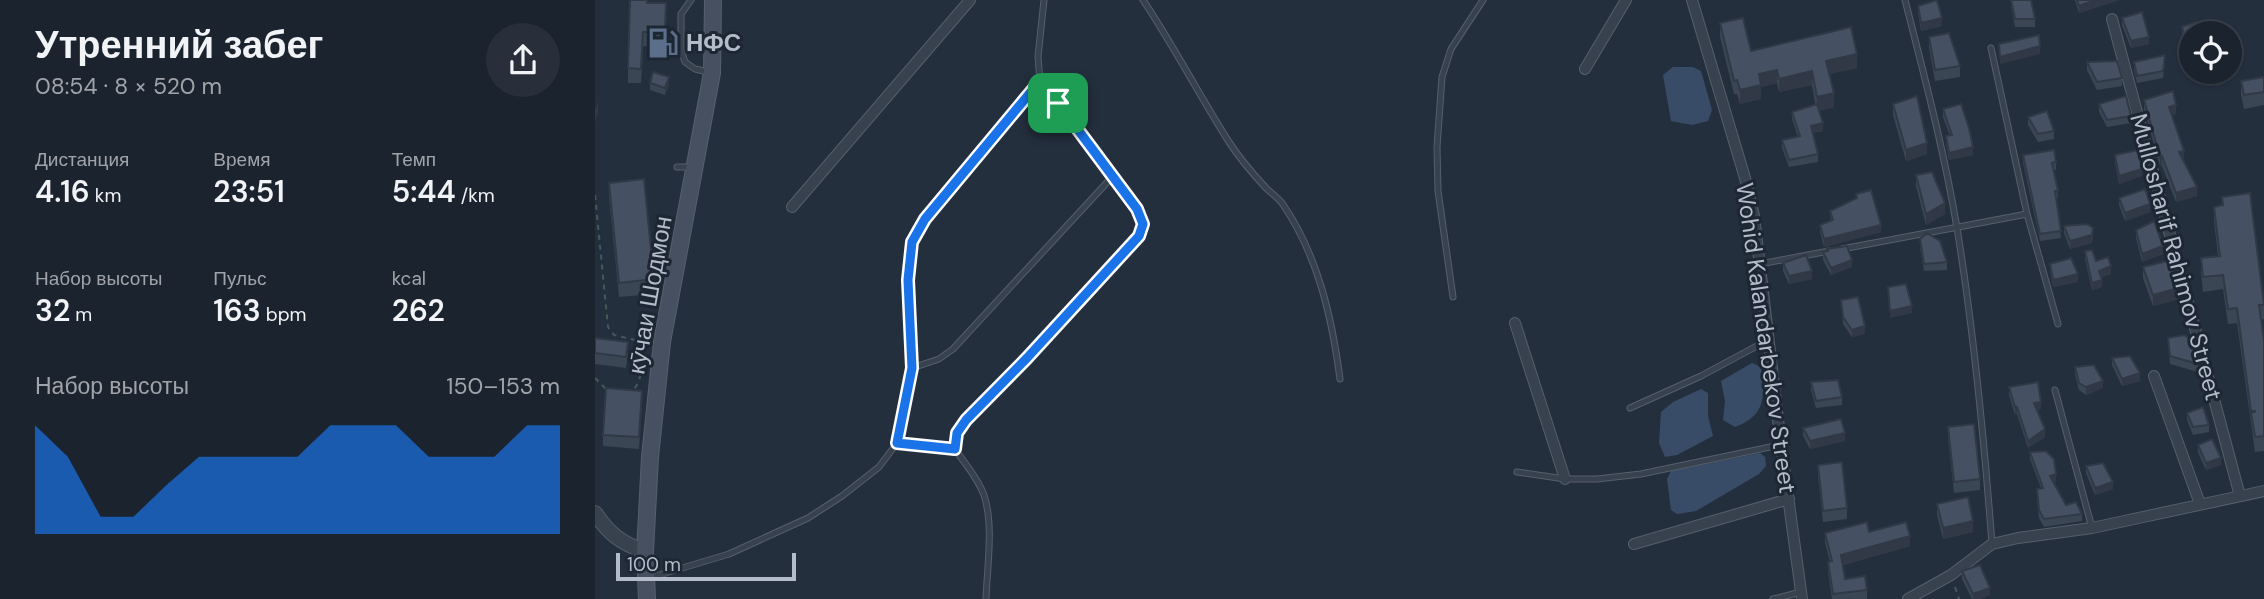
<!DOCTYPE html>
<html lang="ru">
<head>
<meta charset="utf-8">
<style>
  body { margin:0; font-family:"DM Sans",sans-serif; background:#282f3a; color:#f1f3f6; height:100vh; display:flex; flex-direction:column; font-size:26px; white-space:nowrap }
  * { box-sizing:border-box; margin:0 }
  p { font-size:23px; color:#a0a4aa }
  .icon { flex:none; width:38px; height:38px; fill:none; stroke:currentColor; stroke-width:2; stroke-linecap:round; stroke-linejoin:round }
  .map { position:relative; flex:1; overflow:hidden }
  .details { display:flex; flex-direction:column; background:#1b232e; width:595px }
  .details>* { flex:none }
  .tools { position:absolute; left:1584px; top:21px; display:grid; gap:14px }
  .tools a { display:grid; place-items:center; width:63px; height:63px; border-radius:50%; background:#1b232e; box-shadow:0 2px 5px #0004,0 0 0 2px #39404a; font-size:35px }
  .scale { position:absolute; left:21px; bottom:18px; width:180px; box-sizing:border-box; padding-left:7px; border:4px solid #b4bcc9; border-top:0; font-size:19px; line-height:24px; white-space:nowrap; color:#b4bcc9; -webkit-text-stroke:5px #1d2633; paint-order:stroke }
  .pin { position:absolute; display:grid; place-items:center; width:60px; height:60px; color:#fff; margin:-30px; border-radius:14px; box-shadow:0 4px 10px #0006 }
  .round { display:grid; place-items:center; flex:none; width:74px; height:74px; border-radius:37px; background:#282f3a }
  .headline { display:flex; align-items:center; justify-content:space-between; height:119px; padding:0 35px }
  h1 { font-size:38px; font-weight:600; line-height:52px }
  .stats { display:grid; grid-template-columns:repeat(3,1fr); gap:10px; height:119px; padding:7px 35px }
  .stats div { display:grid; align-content:center }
  .stats b { font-size:30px; font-weight:600 }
  .stats small { font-size:19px; font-weight:400 }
  .stats p { font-size:19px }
  .chart { height:196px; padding:14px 35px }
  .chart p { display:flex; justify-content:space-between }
  .chart svg { width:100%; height:126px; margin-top:7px; fill:#1a73e8; opacity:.7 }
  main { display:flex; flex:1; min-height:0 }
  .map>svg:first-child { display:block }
  .water { fill:#394c67 }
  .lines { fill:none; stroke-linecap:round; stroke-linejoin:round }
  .service-casing { stroke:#565f6c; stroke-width:7 }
  .minor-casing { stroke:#565f6c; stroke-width:12 }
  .tertiary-casing { stroke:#565f6c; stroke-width:16 }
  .secondary-casing { stroke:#565f6c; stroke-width:18 }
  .path { stroke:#44595c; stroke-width:2; stroke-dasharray:5 5; stroke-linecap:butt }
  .service { stroke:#38414e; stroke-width:5 }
  .minor { stroke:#38414e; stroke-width:10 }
  .tertiary { stroke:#38414e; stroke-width:14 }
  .secondary { stroke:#465061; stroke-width:16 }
  .wall { fill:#3b4654 }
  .shaded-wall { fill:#303945 }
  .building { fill:#455162; stroke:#303945; stroke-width:2 }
  .route-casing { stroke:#fff; stroke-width:14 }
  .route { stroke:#1a73e8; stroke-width:9 }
  .labels { text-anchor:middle; stroke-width:6; stroke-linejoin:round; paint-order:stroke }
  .poi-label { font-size:24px; font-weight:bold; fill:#b4bcc9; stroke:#1d2633; text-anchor:start }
  .street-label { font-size:24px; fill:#b4bcc9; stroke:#1d2633 }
</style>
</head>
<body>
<main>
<section class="details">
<div class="headline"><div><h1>Утренний забег</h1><p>08:54 · 8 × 520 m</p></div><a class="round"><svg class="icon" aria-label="share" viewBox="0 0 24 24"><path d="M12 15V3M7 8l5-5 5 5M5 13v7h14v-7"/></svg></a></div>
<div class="stats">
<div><p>Дистанция</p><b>4.16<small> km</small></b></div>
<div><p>Время</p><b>23:51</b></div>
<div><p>Темп</p><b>5:44<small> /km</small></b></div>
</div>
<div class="stats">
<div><p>Набор высоты</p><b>32<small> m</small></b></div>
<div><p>Пульс</p><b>163<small> bpm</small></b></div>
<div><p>kcal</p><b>262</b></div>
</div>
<div class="chart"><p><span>Набор высоты</span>150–153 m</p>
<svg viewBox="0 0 160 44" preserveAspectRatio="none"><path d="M0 44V6L10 17L20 38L30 38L40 27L50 17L60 17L70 17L80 17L90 6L100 6L110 6L120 17L130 17L140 17L150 6L160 6V44z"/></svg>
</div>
</section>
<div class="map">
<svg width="1669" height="599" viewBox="0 0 1669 599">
  <rect width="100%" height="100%" fill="#242f3e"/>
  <!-- water -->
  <path class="water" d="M1078,67H1098L1106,71L1117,110L1113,121L1097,125L1076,121L1068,75Z
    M1157,363L1166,367C1170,397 1171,415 1140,427L1128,420L1130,401L1126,381Z
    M1106,389L1113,393V416L1118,436L1082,455L1070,457L1064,443L1066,412L1078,402Z
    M1165,453L1170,457L1171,466L1164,474L1101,511L1082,514L1076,510L1072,479L1076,471Z"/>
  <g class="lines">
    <!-- service casing -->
    <g class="service-casing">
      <path id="service" d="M96,0L86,14V50L90,62L100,69L113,72
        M548,0C579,46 604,95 634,142C645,159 658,174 671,188C676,193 682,197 687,203C723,255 737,318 745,379
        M1310,0C1329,75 1349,150 1362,228C1379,332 1389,438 1397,544
        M1396,48L1432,214L1463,324
        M82,167H97
        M1247,249L1432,214
        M1165,264L1234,251
        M858,297L843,191L842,147L847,77L856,49L888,0
        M317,368L344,359L358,349L518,176
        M1460,390L1497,528
        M1035,408L1106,376L1173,340
        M302,443L360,449
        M922,472L970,479H1002L1046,474L1185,445
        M54,578L134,554L213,518L247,496L284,467L302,443L310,407L317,368L313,280L317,242L330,219L445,81
        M391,599C392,568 399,525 389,495C383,478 370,464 360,449L362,433L371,420L536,246C548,231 548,227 542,209L463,103L445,81L443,57L449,0
        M1178,599L1206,592"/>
    </g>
    <!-- minor casing -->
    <g class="minor-casing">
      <path id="minor" d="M1097,0L1150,178L1159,216L1186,445L1207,599
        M1517,19L1645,496
        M990,69L1031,0
        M197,207L375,0
        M920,323L970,479
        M1559,376L1605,504
        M1039,544L1194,499
        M1313,599L1356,575L1397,544L1423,538L1497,528L1669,491"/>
    </g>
    <!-- tertiary casing -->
    <g class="tertiary-casing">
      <path id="tertiary" d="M0,513C15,535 25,542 50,552"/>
    </g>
    <!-- secondary casing -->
    <g class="secondary-casing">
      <path id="secondary" d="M52,599L50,552L55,457L67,342L117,73L118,0"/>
    </g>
    <!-- path -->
    <path class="path" d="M0,195L13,327L19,335L40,340C49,351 49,380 38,390
      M0,378L11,389
      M1360,587L1364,599"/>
    <!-- service -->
    <use href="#service" class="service"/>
    <!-- minor -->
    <use href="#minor" class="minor"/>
    <!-- tertiary -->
    <use href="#tertiary" class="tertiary"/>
    <!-- secondary -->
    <use href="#secondary" class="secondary"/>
  </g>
  <!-- wall -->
  <path class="wall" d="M1416,0L1440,19V27H1420L1416,6Z
    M1480,0H1524L1484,13Z
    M53,3H71L70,47L48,46L46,83H33V68Z
    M1323,6L1347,26L1326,31L1323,13Z
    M1527,18L1554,44L1536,48L1527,25Z
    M1125,23L1156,51L1262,68L1234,74L1239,107L1224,111L1228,131L1217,133L1223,154V162L1194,167L1187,148V140L1203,137L1197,119V112L1220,104L1217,85L1184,92L1182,83L1166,87V99L1145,104L1142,94H1139L1125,37Z
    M1587,27L1596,33V57H1593L1587,34Z
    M1334,37L1365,66V77L1340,81L1334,48Z
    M1492,62L1527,78V86L1502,90L1492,70Z
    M1539,62L1570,63L1568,78L1542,83L1539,70Z
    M1669,77V105L1649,109L1646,95V81Z
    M55,83L74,85L70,95L55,90Z
    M1549,100L1581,114L1577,115L1589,160L1588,161L1602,196L1581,202L1567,166H1565L1549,109Z
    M1298,104L1332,154L1311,161L1298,115Z
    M1504,104L1536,116V123L1512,127L1504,112Z
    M1348,109L1378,155L1354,160L1351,144V136H1355L1348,117Z
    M1433,117L1459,131V139L1443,142L1433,125Z
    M1428,155L1461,162V170H1459L1463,198L1461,199L1466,238L1445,241L1428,163Z
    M1520,155L1547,176L1524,184L1520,162Z
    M1321,175L1350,214L1331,225L1321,186Z
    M14,183L59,279V294L24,297L14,197Z
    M1261,194L1286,232L1229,247L1225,232V225L1236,221L1235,211L1261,199Z
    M1627,197L1669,305V319L1666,320L1669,341V451L1660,452L1642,323L1633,324L1628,289L1608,292L1606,272V258L1623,256L1619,221V207L1627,206Z
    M1524,198L1555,212L1530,221L1524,205Z
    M1469,226L1498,236L1497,243L1475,249L1469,233Z
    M1541,230L1568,254L1547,262L1541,238Z
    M1325,239L1352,262V270L1329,271L1325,247Z
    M1490,251L1516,274L1506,277L1507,287L1497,290L1490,259Z
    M1228,252L1257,267L1236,275L1228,260Z
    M1188,263L1217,279L1194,284L1188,271Z
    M1455,264L1483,282L1458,287L1455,271Z
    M1548,267L1584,299L1558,306L1548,278Z
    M1246,300L1270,334L1257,337L1248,324Z
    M0,338L33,353L31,368L0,364Z
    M1573,338L1603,364V372L1575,364Z
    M1517,358L1545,381L1527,386L1517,365Z
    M1480,367L1508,388L1491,395L1484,390L1480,375Z
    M1216,382L1247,397V405L1221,408L1216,390Z
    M1414,387L1446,409L1442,410L1450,437L1433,448L1422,414L1420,415L1414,395Z
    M47,402L44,449L8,446V435Z
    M1592,413L1614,425V432L1598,435L1592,420Z
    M1353,427L1385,479V490L1359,493L1353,438Z
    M1208,428L1250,441L1215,449L1208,436Z
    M1603,445L1626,465L1611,470L1603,452Z
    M1435,452L1461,482L1458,483L1471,505L1487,514V521L1449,527L1444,518L1442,497V489L1446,488L1435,459Z
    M1223,465L1252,508V519L1228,522L1223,476Z
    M1491,466L1518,489L1500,495L1491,473Z
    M1342,504L1378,532L1348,539L1342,515Z
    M1274,532L1315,546L1248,565L1250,579L1272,590V599H1237L1233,572V562H1235L1230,543V533Z
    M1367,571L1395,595L1385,599H1377L1367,579Z"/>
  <!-- shaded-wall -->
  <path class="shaded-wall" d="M1501,0H1524L1484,13V6Z
    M1347,18V26L1326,31V23Z
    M1554,37V44L1536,48V41Z
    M1445,46V54L1405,64V57Z
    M1262,54V68L1231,75V61Z
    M1182,70V83L1166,87V99L1145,104V90L1164,74Z
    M1217,71V85L1184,92V79Z
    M74,77V85L70,95V88Z
    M1239,93V107L1222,111V97Z
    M3,101V112L0,122V111Z
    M1581,105V114L1574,116V107Z
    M1228,123V131L1216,133V126Z
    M1332,143V154L1311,161V150Z
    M1378,147V155L1354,160V153Z
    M1589,151V160L1584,162V152Z
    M1567,156V166H1565V157Z
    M1547,169V176L1524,184V176Z
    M1602,187V196L1581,202V193Z
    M1350,203V214L1331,225V214Z
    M1555,204V212L1530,221V213Z
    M1286,225V232L1229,247V239Z
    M1498,228L1497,243L1475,249V241Z
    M1568,246V254L1547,262V254Z
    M1257,260V267L1236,275V268Z
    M1516,266V274L1504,278V271Z
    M1217,271V279L1194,284V276Z
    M1483,274V282L1458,287V280Z
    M1507,280V287L1497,290V283Z
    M1584,288V299L1558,306V295Z
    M1317,306V313L1295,318V311Z
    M1270,326V334L1257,337V330Z
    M1545,373V381L1527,386V379Z
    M1508,381V388L1491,395V387Z
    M1446,402V409L1439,411V403Z
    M1420,407H1422V414L1420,415Z
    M1450,429V437L1433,448V441Z
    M1250,433V441L1215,449V441Z
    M1626,458V465L1611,470V463Z
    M1461,474V482L1455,484V476Z
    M1518,482V489L1500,495V488Z
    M1378,521V532L1348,539V528Z
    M1315,536V546L1246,565V555Z
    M1395,588V595L1385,599H1378V594Z"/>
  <!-- building -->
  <path class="building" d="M35,0H52V3H71L70,32H48L46,69L33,68Z
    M1342,0L1347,18L1326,23L1323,6Z
    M1416,0H1436L1440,19H1420Z
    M1482,0H1501L1484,6Z
    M1547,12L1554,37L1536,41L1527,18Z
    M1148,18L1156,51L1256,27L1262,54L1231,61L1239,93L1222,97L1217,71L1184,79L1182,70L1164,74L1166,85L1145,90L1142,80L1139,81L1125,23Z
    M1601,22L1604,33H1596V50H1593L1587,27Z
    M1354,33L1365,66L1340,70L1334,37Z
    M1444,35L1445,46L1405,57L1404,44Z
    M1570,55L1568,71L1542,76L1539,62Z
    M1522,61L1527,78L1502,82L1492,62Z
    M58,72L74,77L70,88L55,83Z
    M1669,77V92L1649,95L1646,81Z
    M1578,91L1581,105L1574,107L1589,151L1584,152L1602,187L1581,193L1567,156L1565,157L1549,100Z
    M1322,96L1332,143L1311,150L1298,104Z
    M1531,96L1536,116L1512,120L1504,104Z
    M1222,104L1228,123L1216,126L1223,154L1194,160L1187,140L1205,136L1197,112Z
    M1366,104L1374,128L1378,147L1354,153L1351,136L1357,135L1348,109Z
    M1452,111L1459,131L1443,134L1433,117Z
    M1459,150L1461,162L1457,163L1463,191H1460L1466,231L1445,234L1428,155Z
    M1543,150L1547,169L1524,176L1520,155Z
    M1337,172L1350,203L1331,214L1321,175Z
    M49,179L59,279L24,283L14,183Z
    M1550,189L1555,204L1530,213L1524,198Z
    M1276,190L1286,225L1229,239L1225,225L1238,220L1235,211L1262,198L1261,194Z
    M1655,193L1669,305H1664L1669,341V436L1660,437L1656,413L1661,411H1656L1642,308L1633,309L1628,275L1608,277L1606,258L1625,256L1619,207L1628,205L1627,197Z
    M1559,221L1568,246L1547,254L1541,230Z
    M1492,224L1498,228L1497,235L1475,241L1469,226Z
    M1332,233L1345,241L1352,262L1329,264L1325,239Z
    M1252,246L1257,260L1236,268L1228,252L1233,251L1232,249Z
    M1497,250L1501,261L1513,257L1516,266L1504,271L1507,280L1497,283L1490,251Z
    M1211,255L1217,271L1194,276L1188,263Z
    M1476,258L1483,274L1458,280L1455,264Z
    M1576,260L1584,288L1558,295L1548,267Z
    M1311,284L1317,306L1295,311L1293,287Z
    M1263,297L1270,326L1257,330L1248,317L1246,300Z
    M1589,335L1597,340L1603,364L1575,356L1573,338Z
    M0,338L33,342L31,357L0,353Z
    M1535,356L1545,373L1527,379L1517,358Z
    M1499,365L1508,381L1491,387L1484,383L1480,367Z
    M1243,380L1247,397L1221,401L1216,382Z
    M1443,382L1446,402L1439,403L1450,429L1433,441L1422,407H1420L1414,387Z
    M11,388L47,391L44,437L8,435Z
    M1608,407L1614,425L1598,427L1592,413Z
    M1246,419L1250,433L1215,441L1208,428Z
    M1379,424L1385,479L1359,482L1353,427Z
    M1617,439L1626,458L1611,463L1603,445Z
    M1451,451L1459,459L1461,474L1455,476L1471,505L1481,502L1487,514L1449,519L1444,510L1442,489L1448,488L1435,452Z
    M1247,462L1252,508L1228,511L1223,465Z
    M1508,463L1518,482L1500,488L1491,466Z
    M1373,497L1378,521L1348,528L1342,504Z
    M1272,522L1274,532L1311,522L1315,536L1246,555L1250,579L1270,576L1272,590L1238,594L1233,562L1237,561L1230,533Z
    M1385,565L1395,588L1378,594L1367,571Z"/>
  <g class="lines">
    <!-- route casing -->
    <g class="route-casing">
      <path id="route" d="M445,81L463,103L542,209L548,224L544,236L432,358L371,420L362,433L360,449L302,443L317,368L313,280L317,242L330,219Z"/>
    </g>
    <!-- route -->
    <use href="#route" class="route"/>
  </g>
  <!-- icons -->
  <defs>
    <g id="fuel-bare" transform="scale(2.415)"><path d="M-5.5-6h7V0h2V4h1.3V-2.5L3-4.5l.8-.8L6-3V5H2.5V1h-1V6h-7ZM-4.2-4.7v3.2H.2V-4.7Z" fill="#5c6f8a" stroke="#1d2633" stroke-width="2.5" paint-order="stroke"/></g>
  </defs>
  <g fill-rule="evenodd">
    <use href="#fuel-bare" x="68" y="43"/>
  </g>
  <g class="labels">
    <!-- poi labels -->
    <g class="poi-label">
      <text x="91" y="51">НФС</text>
    </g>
    <!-- street labels -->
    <g class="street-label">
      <text transform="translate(1581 257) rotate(75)" y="8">Mullosharif Rahimov Street</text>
      <text transform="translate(55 295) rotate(-80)" y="8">кӯчаи Шодмон</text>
      <text transform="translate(1171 338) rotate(82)" y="8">Wohid Kalandarbekov Street</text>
    </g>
  </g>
</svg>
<div class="tools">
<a><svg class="icon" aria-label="locate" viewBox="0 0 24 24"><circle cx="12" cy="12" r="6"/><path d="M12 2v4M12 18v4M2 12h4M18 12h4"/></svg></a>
</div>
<div class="scale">100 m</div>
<div class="pin" style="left:463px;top:103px;background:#1e9e55"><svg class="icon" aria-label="arrive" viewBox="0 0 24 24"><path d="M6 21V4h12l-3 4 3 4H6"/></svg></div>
</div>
</main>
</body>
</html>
